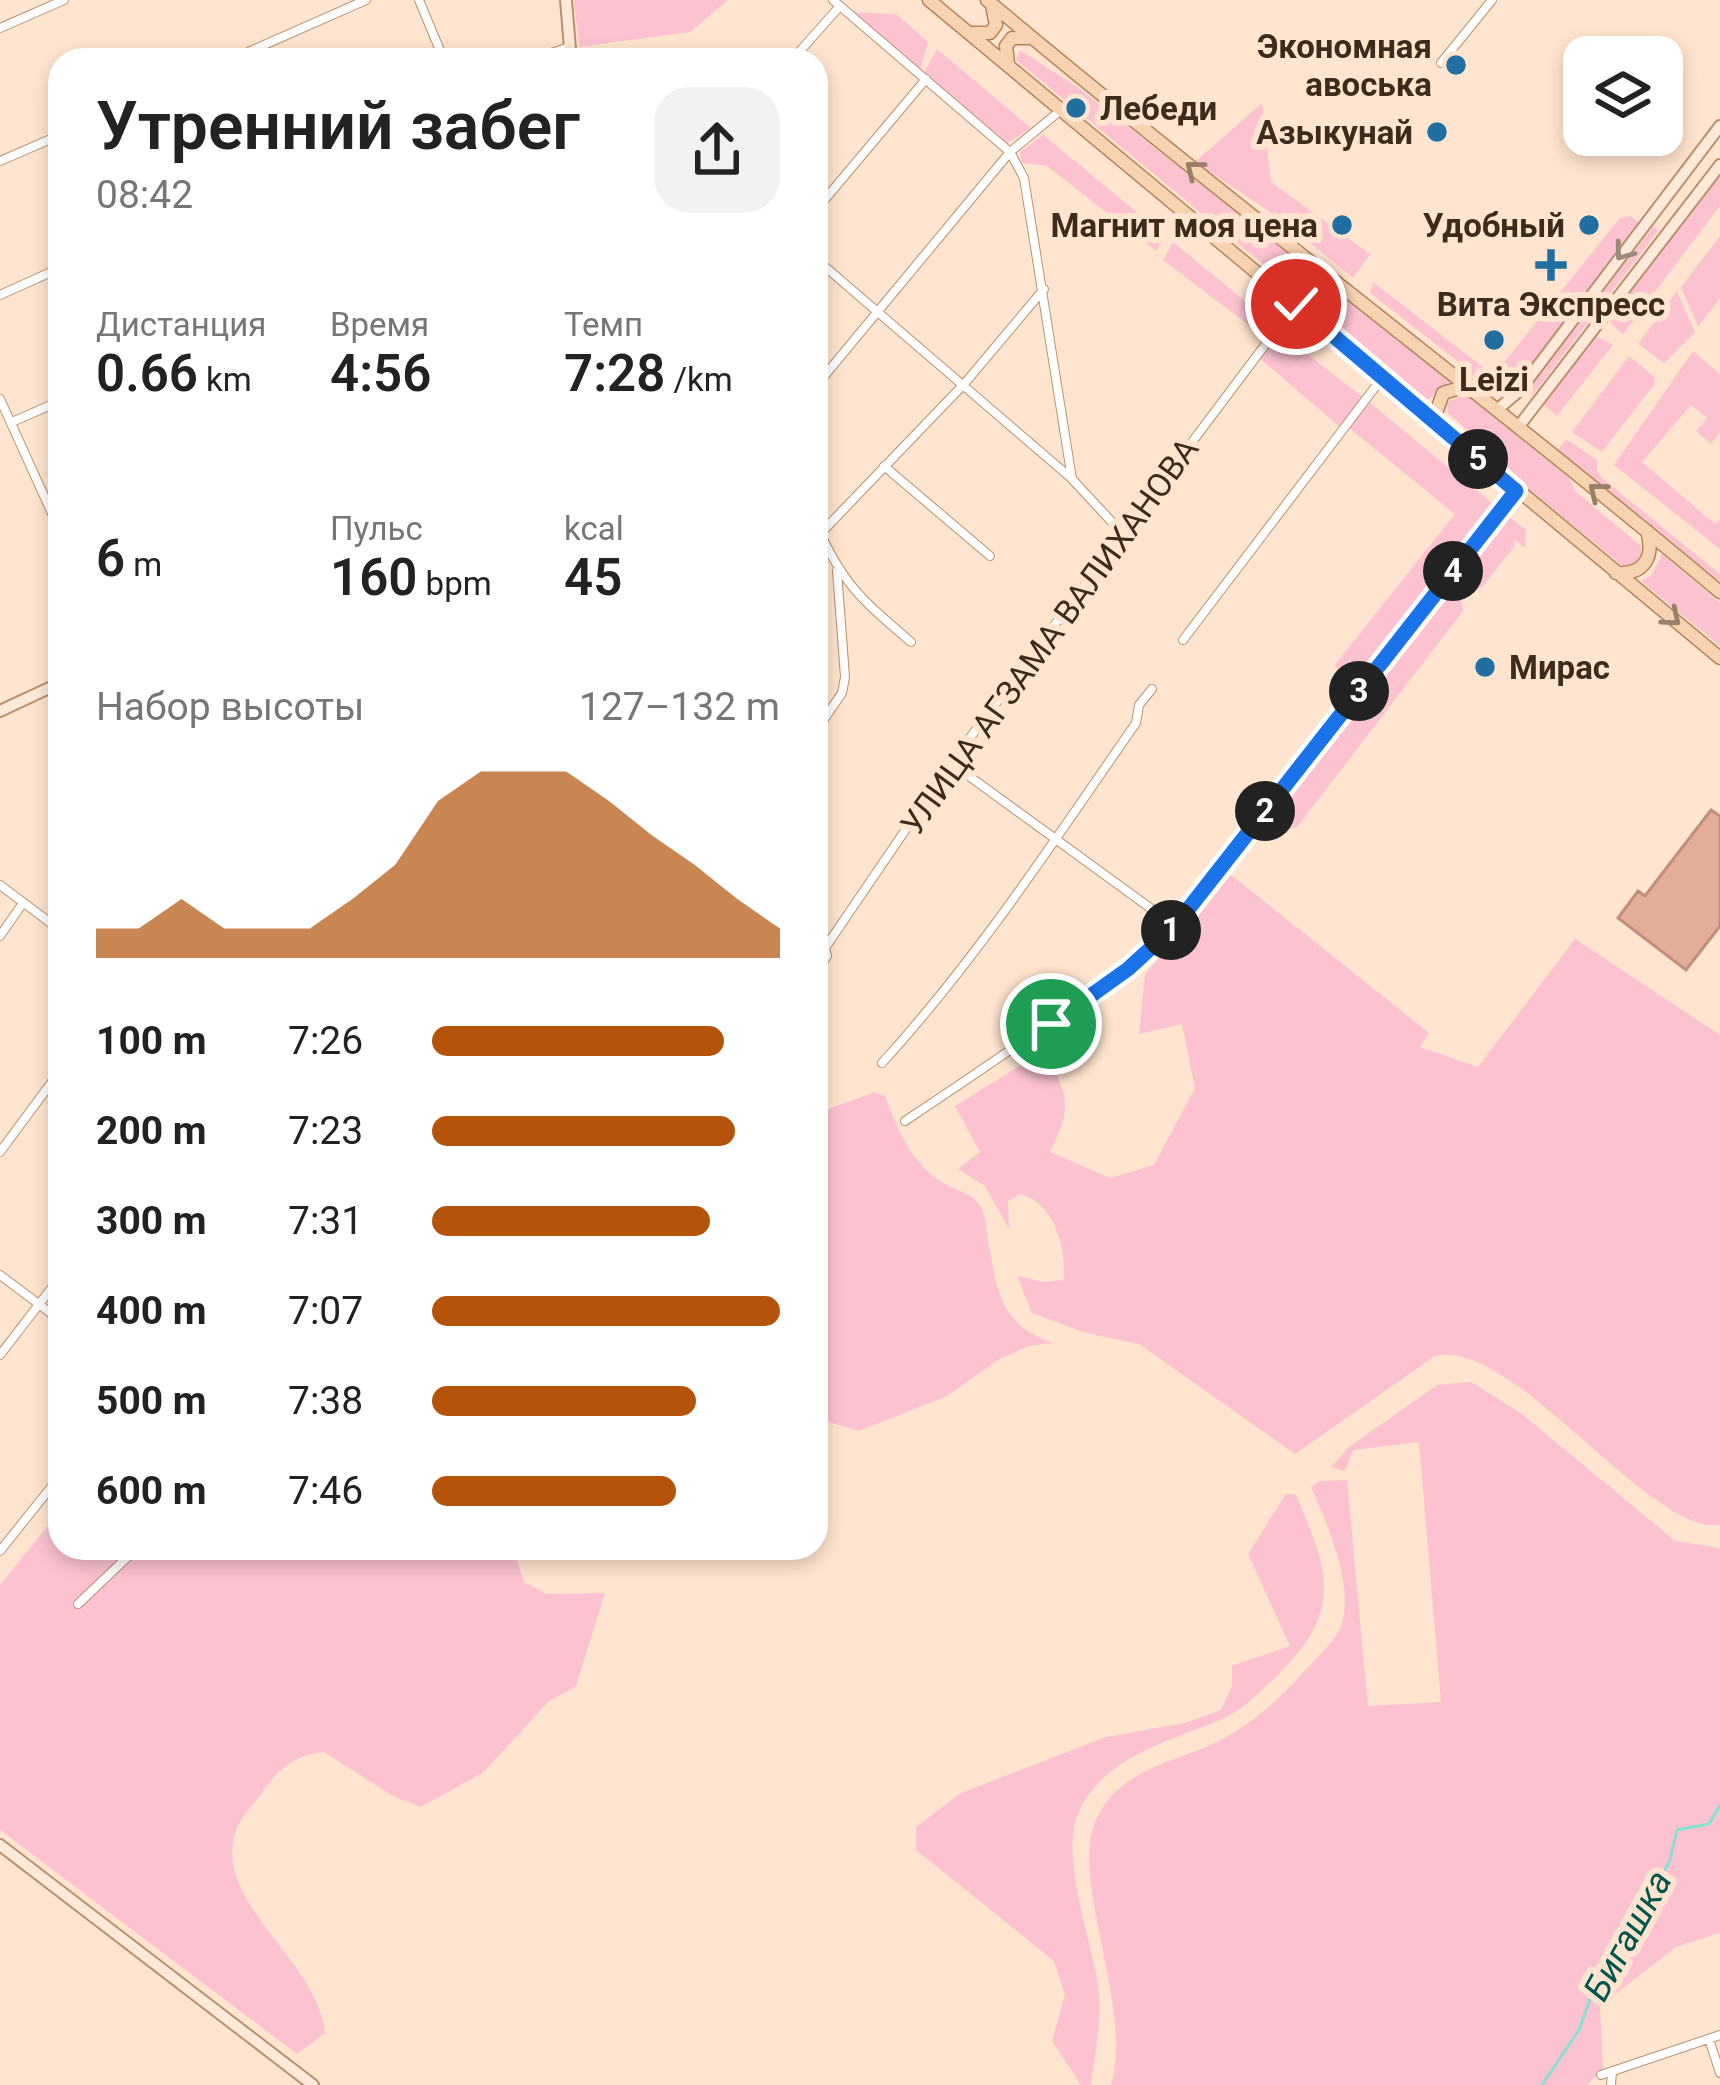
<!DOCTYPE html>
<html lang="ru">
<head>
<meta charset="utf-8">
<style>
  body { margin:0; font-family:Roboto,sans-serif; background:#f2f2f2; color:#222; height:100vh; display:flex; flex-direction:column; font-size:45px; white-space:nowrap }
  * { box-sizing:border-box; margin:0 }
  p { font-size:39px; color:#767676 }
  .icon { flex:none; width:66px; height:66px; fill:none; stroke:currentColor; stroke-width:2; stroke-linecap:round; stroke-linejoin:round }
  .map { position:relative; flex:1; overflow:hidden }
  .details { position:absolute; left:48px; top:48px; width:780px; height:1512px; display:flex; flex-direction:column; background:#fff; border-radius:36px; box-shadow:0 6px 18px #0003 }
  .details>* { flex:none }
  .tools { position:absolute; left:1563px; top:36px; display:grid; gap:24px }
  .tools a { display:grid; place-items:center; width:120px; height:120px; border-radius:24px; background:#fff; box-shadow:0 6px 18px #0003; font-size:60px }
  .pin { position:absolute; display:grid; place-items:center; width:102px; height:102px; color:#fff; margin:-51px; border:6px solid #fff; border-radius:50%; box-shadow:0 3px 12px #0007 }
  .km { position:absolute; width:60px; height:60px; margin:-30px; border-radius:50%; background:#222; color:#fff; font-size:33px; line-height:60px; text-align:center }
  .round { display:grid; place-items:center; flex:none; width:126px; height:126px; border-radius:36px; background:#f2f2f2 }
  .headline { display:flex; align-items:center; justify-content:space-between; height:204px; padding:0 48px }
  h1 { font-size:66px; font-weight:600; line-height:90px }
  .metrics { display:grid; grid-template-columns:repeat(3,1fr); gap:18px; height:204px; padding:12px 48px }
  .metrics div { display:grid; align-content:center }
  .metrics b { font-size:51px; font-weight:600 }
  .metrics small { font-size:33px; font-weight:400 }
  .metrics p { font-size:33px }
  .chart { height:336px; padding:24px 48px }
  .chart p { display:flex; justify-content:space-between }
  .chart svg { width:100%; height:216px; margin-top:12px; fill:#b45309; opacity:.7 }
  ul { padding:0 48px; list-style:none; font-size:39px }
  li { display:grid; grid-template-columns:192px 144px 1fr; align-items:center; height:90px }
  li i { height:30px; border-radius:15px; background:#b45309 }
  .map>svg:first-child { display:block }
  .green { fill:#fcc2d0 }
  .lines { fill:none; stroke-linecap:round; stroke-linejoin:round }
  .stream { stroke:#86e1d2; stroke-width:3 }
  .building { fill:#e2ae9a; stroke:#c08e7a; stroke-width:3 }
  .street-casing { stroke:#b8906e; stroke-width:10 }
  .secondary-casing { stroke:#b8906e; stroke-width:14 }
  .primary-casing { stroke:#b2865d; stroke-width:15 }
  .street { stroke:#fff; stroke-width:8 }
  .secondary { stroke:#fbe9d9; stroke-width:10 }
  .primary { stroke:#f7d3b2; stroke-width:12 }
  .oneway { stroke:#9a8068 }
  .oneway2 { stroke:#9c8a7b }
  .route-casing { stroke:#fff; stroke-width:24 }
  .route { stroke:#1a73e8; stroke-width:15 }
  .poi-dot { fill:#216ea0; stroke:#ffe5cf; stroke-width:4.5 }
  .labels { text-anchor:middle; stroke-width:12; stroke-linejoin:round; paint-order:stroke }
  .poi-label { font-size:33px; font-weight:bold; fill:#3c2c1d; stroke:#ffe5cf; text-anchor:end }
  .street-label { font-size:33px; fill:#3c2c1d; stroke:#ffe5cf }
  .water-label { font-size:36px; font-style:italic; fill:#00554c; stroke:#ffe5cf }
</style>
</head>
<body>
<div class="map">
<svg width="1720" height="2085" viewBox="0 0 1720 2085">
  <rect width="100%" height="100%" fill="#ffe5cf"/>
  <!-- green -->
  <path class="green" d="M574,0H728L690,32L579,47Z
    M852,12L896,14L928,42L920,70Z
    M937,49L1031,128L1006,144L924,73Z
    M1020,50L1077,87L1451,381L1427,400L1016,60Z
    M1262,103L1271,182L1370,254L1353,278L1286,223L1195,162Z
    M1043,135L1166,236L1156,251L1047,166L1022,163L1020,152Z
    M1720,176V206L1623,334L1610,323L1611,316Z
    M1631,216L1639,223L1516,385L1497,371L1620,218Z
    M1654,226L1658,231L1531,397L1525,392Z
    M1720,236V298L1698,327L1681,287Z
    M1173,242L1273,324L1263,336L1163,260Z
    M1373,282L1511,389L1498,394L1485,391L1465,367L1370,293Z
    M1677,291L1695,332L1664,363L1638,344Z
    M1281,328L1288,339L1364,398L1340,427L1259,358Z
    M1596,336L1613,345L1557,416L1543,404Z
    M1693,351L1720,374V432L1711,444L1696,431L1707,418L1691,405L1642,462L1715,524L1720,520V549L1614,465Z
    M1629,356L1655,378L1654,385L1602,452L1572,432Z
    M1466,394L1569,478L1577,493L1641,546V558L1632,566H1623L1505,470L1499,458L1448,413L1447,402Z
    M1369,402L1494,505L1359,681L1334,666L1455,514L1349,428Z
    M1566,439L1597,460V472L1603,479L1720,574V581L1697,567L1558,450Z
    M1509,517L1526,530L1525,548L1515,540L1514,547L1482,587L1464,591L1459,578Z
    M1662,554L1720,603V646L1641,581L1651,576Z
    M1447,594L1462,601L1463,611L1298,826L1286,830L1273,817Z
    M1231,875L1429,1033L1420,1047L1478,1067L1575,939L1720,1035V1525C1649,1535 1513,1337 1435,1356L1295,1454L1139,1344L1086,1333L1032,1313L1017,1276L1043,1282L1064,1280C1066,1248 1055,1203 1020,1194L1008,1201L1009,1229L985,1186L958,1169L980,1152L955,1106L1027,1061L1047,1057C1071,1098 1070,1112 1050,1152L1110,1178L1154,1165L1195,1088L1182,1024L1139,1034L1145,974Z
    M874,1092L885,1096C897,1128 910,1161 940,1181C952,1190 970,1191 979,1204C986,1215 986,1228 988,1240C997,1289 999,1325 1053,1343L1029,1346L998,1360L947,1396L859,1431L816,1418V1114Z
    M1471,1382L1522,1414L1675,1541L1720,1548V1933L1676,1947L1600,2006L1603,2069L1587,2085H1111C1134,2007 1070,1883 1095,1822C1118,1768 1175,1763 1221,1740C1251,1724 1276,1702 1299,1677C1311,1663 1326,1650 1336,1636C1361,1598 1327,1524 1311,1487L1319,1481L1347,1480L1368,1706L1441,1702L1419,1442L1353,1450L1345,1471L1331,1467L1349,1447L1437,1385Z
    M1286,1494L1296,1495C1330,1574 1343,1610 1277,1676C1260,1692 1242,1711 1220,1720C1170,1741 1110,1755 1082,1805C1055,1852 1094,1941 1099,1994C1102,2023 1094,2056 1091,2085H1081L1052,2041L1065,1994L1054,1961L916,1850V1827L961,1793L1106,1737L1185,1723L1221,1710L1232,1686V1666L1290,1646L1248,1554Z
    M50,1523L60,1526V1548H527L516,1557L524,1582L547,1594L605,1593L576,1686L548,1702L484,1772L421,1807L393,1796L324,1752C291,1756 277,1770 259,1797C252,1806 241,1817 237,1828C208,1900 318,1959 325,2033L297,2054L0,1830V1585Z"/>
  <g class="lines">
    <!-- stream -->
    <path class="stream" d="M1542,2085L1579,2030L1599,1974L1624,1947L1670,1860L1677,1830L1709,1824L1720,1805"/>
  </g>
  <!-- building -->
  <path class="building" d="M1711,810L1720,816V926L1686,970L1618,918L1638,891L1645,896Z"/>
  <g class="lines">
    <!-- street casing -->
    <g class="street-casing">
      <path id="street" d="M419,0L444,60
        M833,0L1010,152L1024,178L1072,479L1123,534
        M0,28L64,0
        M230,60L366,0
        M531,60L569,47
        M792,60L840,6
        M1441,63L1492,0
        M0,161L60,135
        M816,210L926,79
        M816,259L1071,478
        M0,295L60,268
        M816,386L1010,152L1061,110
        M0,399L60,531
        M12,422L60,401
        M884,466L990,556
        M816,524C843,585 862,600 911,642
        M820,534L965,383L1044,289
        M1183,640L1382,378
        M816,731L842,693L845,677L837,571
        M951,763L1175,926
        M0,885L60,930
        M0,936L23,903
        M816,974L827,956L825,948L951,763L1295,305
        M882,1063C977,959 1056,838 1136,723L1139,705L1152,689
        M905,1121C998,1059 1089,998 1175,926L1516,491
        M0,1152L60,1071
        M0,1275L60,1320
        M0,1355L60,1277
        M0,1551L60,1476
        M78,1604L137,1548
        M1709,2039L1720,2073
        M1601,2075L1720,2035
        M1611,2085L1612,2072"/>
    </g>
    <!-- secondary casing -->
    <g class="secondary-casing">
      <path id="secondary" d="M566,0L571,60
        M1498,409L1519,391L1720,126
        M1519,426L1720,165
        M0,711L60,683
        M0,1845L313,2085"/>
    </g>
    <!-- primary casing -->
    <g class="primary-casing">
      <path id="primary" d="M929,0L1720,658
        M987,0C1228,202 1479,390 1720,592
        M970,33H990L996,25L992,5
        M1008,64L1006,46L1012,38H1028
        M1434,419L1443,393L1470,385
        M1616,573C1644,575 1655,557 1647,531"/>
    </g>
    <!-- street -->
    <use href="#street" class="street"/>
    <!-- secondary -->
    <use href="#secondary" class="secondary"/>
    <!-- primary -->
    <use href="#primary" class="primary"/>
  </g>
  <!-- one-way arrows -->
  <defs><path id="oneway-chevron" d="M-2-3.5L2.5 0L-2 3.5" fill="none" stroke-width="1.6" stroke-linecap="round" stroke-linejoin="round" transform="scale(3)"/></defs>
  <g class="oneway">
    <use href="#oneway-chevron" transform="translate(1194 169) rotate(-141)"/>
    <use href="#oneway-chevron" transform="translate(1597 491) rotate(-141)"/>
    <use href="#oneway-chevron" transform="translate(1672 618) rotate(40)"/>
  </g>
  <use class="oneway2" href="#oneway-chevron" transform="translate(1623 252) rotate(127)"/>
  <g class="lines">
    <!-- route casing -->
    <g class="route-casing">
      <path id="route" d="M1051,1024L1128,969L1175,926L1516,491L1296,304"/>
    </g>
    <!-- route -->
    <use href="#route" class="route"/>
  </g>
  <!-- markers -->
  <g class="poi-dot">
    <circle cx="1456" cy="65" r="12"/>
    <circle cx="1076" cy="108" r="12"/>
    <circle cx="1437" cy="132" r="12"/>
    <circle cx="1342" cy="225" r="12"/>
    <circle cx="1589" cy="225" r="12"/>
    <path d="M1545 247h12v12h12v12h-12v12h-12v-12h-12v-12h12z"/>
    <circle cx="1494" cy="340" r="12"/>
    <circle cx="1485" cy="667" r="12"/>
  </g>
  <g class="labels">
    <!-- poi labels -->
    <g class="poi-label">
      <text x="1432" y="58">Экономная<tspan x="1432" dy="38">авоська</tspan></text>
      <text x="1100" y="120" text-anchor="start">Лебеди</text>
      <text x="1413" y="144">Азыкунай</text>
      <text x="1318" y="237">Магнит моя цена</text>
      <text x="1565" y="237">Удобный</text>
      <text x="1551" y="316" text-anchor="middle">Вита Экспресс</text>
      <text x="1494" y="391" text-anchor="middle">Leizi</text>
      <text x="1509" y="679" text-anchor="start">Мирас</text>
    </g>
    <!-- street labels -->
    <g class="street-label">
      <text transform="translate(1049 636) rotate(-54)" y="12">УЛИЦА АГЗАМА ВАЛИХАНОВА</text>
    </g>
    <!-- water labels -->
    <g class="water-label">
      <text transform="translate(1627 1935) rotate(-61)" y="13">Бигашка</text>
    </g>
  </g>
</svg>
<div class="tools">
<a><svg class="icon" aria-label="layers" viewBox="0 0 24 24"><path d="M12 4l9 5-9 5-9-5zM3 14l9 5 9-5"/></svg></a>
</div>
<div class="pin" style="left:1051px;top:1024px;background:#1e9e55"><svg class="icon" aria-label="arrive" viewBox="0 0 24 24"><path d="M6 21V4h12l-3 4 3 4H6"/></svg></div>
<div class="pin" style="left:1296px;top:304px;background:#d93025"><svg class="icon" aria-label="check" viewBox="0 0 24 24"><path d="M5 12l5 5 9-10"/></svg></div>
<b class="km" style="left:1171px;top:930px">1</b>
<b class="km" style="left:1265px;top:811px">2</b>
<b class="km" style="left:1359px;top:691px">3</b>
<b class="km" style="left:1453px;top:571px">4</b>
<b class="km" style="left:1478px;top:459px">5</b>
<section class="details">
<div class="headline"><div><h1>Утренний забег</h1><p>08:42</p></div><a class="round"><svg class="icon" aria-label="share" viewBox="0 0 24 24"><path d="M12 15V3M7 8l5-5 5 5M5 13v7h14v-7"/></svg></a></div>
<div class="metrics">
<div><p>Дистанция</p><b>0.66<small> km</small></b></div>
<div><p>Время</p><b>4:56</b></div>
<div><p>Темп</p><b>7:28<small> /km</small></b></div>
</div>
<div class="metrics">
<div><b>6<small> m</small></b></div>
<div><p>Пульс</p><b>160<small> bpm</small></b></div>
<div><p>kcal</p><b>45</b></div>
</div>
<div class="chart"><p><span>Набор высоты</span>127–132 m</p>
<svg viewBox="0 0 160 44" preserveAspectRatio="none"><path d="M0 44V38L10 38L20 32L30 38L40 38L50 38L60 32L70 25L80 12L90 6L100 6L110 6L120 12L130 19L140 25L150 32L160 38V44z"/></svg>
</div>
<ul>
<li><b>100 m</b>7:26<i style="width:84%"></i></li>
<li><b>200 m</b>7:23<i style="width:87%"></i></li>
<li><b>300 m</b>7:31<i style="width:80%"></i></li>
<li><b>400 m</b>7:07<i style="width:100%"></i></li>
<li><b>500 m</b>7:38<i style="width:76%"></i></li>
<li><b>600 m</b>7:46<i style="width:70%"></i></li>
</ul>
</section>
</div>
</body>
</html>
